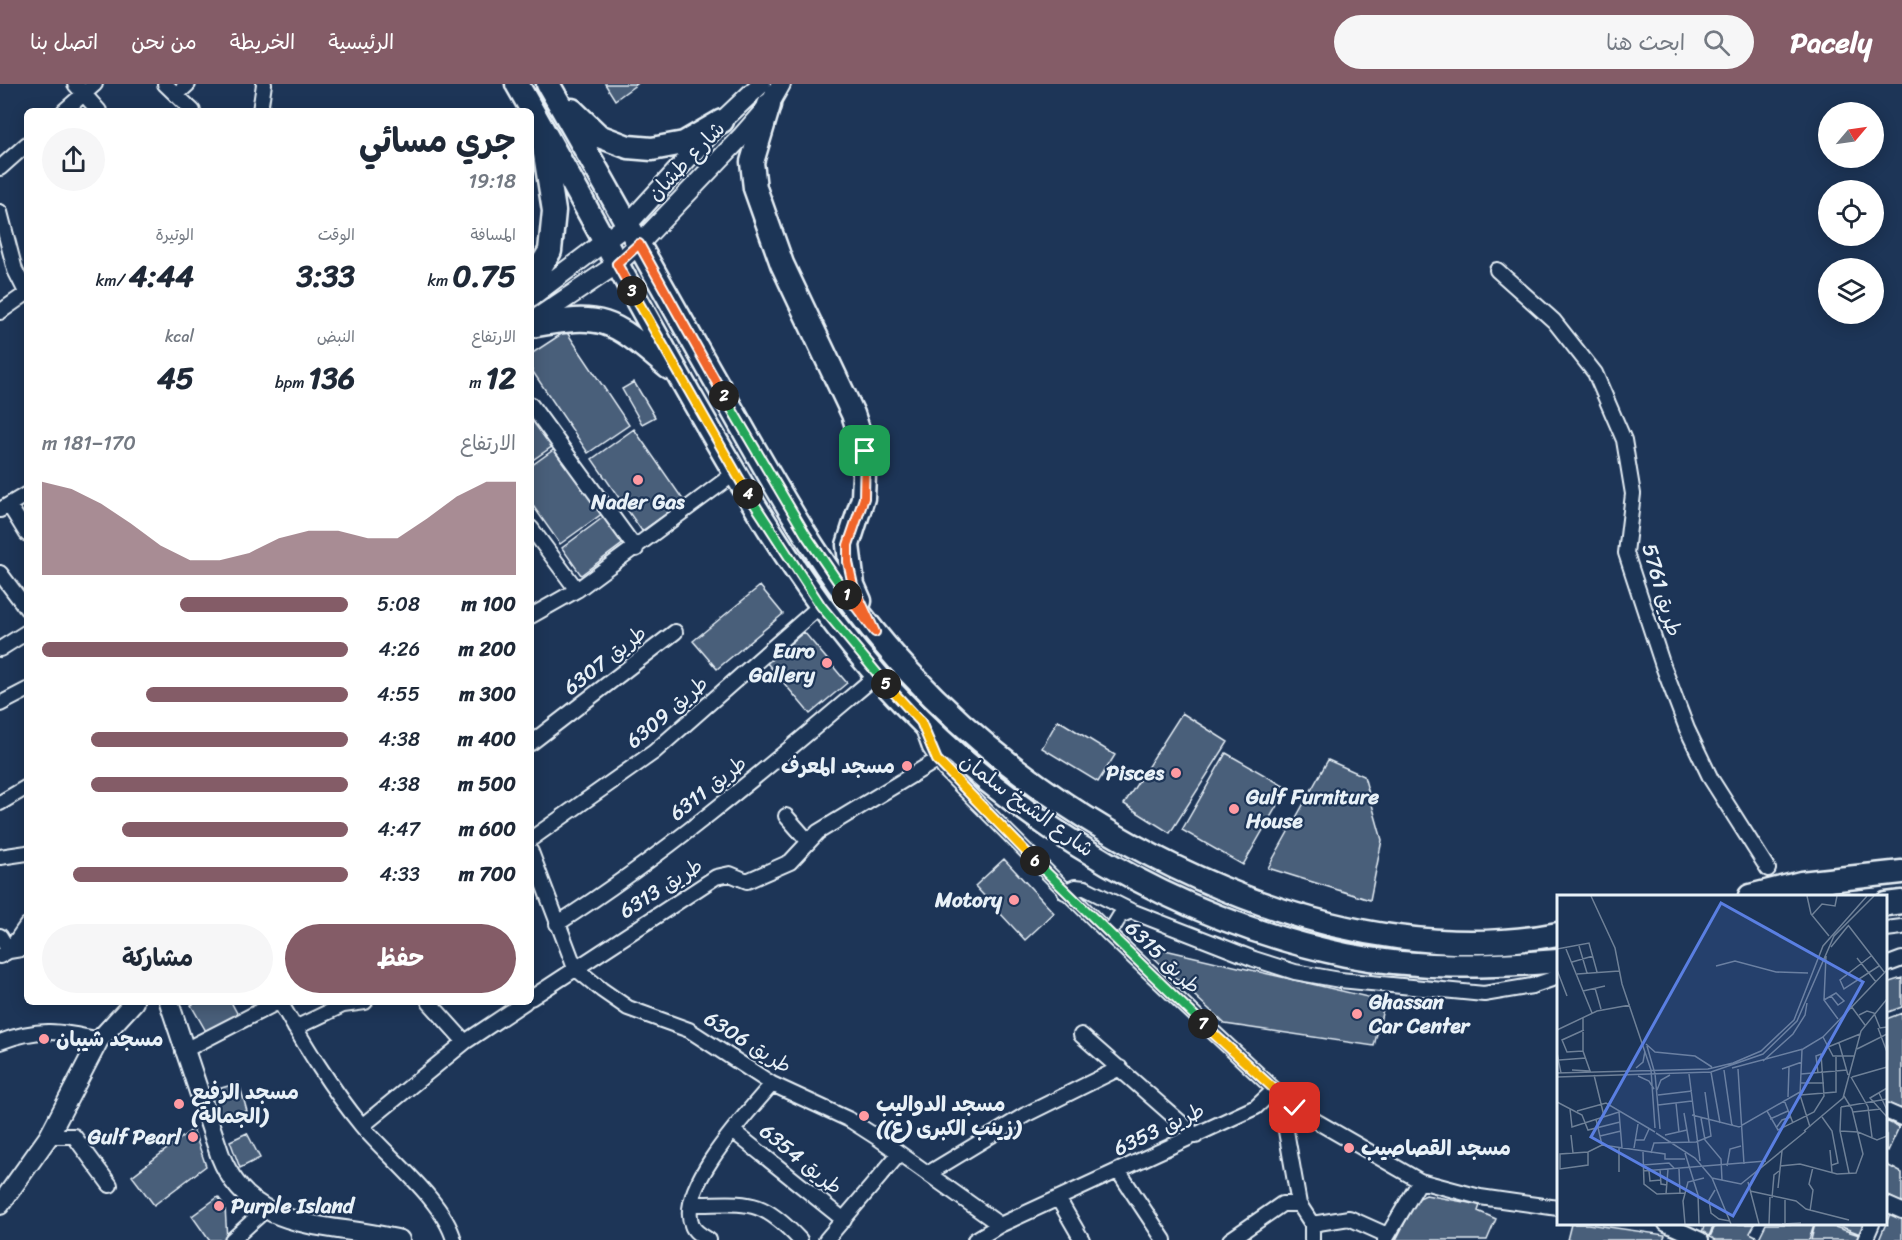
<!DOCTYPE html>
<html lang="ar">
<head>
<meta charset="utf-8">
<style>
  body { margin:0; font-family:Sriracha,"Playpen Sans Arabic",sans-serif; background:#f6f6f7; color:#1f2937; direction:rtl; height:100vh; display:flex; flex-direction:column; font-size:22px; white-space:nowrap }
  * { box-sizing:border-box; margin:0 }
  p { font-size:20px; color:#747a83 }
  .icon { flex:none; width:33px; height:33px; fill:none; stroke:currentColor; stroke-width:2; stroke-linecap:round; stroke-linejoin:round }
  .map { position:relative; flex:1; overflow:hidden; direction:ltr }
  .drawer { position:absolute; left:24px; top:24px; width:510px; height:897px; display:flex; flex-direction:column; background:#fff; border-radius:9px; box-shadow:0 3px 15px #0003; direction:rtl }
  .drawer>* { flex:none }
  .needle { width:39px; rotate:61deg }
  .controls { position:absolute; left:1818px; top:18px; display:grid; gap:12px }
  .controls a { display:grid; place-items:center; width:66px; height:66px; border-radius:50%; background:#fff; box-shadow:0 3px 15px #0003; font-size:30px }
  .pin { position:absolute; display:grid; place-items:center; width:51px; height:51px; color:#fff; margin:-26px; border-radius:12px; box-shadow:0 3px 9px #0006 }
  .km { position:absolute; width:30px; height:30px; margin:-15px; border-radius:50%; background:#222; color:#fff; font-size:16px; line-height:30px; text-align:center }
  .round { display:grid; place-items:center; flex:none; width:63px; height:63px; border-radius:32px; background:#f6f6f7 }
  .summary { display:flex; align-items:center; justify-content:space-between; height:102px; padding:0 18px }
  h1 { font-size:33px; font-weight:700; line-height:45px }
  .figures { display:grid; grid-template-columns:repeat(3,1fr); gap:9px; height:102px; padding:6px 18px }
  .figures div { display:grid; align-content:center }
  .figures b { font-size:30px; font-weight:700 }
  .figures small { font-size:16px; font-weight:400 }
  .figures p { font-size:16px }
  .chart { height:168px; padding:12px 18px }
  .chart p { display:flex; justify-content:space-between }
  .chart svg { width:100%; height:108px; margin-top:6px; fill:#845c67; opacity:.7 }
  .cta { display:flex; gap:12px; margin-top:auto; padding:12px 18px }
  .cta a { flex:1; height:69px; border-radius:36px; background:#845c67; color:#fff; font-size:24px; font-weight:700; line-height:69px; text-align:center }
  .cta a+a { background:#f6f6f7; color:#1f2937 }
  ul { padding:0 18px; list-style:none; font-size:20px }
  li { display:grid; grid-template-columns:96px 72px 1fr; align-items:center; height:45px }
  li i { height:15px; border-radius:8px; background:#845c67 }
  header { display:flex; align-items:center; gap:36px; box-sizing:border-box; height:84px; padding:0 30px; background:#845c67; color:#fff }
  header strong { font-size:28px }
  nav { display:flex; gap:33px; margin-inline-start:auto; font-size:21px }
  .search { width:420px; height:54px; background:#f6f6f7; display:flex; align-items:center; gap:15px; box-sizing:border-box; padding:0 21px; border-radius:33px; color:#747a83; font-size:22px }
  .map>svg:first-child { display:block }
  .building { fill:#495e7a; stroke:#e8f1f8; stroke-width:1.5 }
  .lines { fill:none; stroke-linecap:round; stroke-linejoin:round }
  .minor-casing { stroke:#e8f1f8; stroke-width:18 }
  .tertiary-casing { stroke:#e8f1f8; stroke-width:22 }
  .primary-casing { stroke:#e8f1f8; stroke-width:27 }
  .minor { stroke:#1d3557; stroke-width:14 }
  .tertiary { stroke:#1d3557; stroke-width:18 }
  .primary { stroke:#1d3557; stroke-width:22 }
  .split-1-casing { stroke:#fff; stroke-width:12 }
  .split-2-casing { stroke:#fff; stroke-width:12 }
  .split-3-casing { stroke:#fff; stroke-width:12 }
  .split-4-casing { stroke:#fff; stroke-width:12 }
  .split-5-casing { stroke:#fff; stroke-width:12 }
  .split-6-casing { stroke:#fff; stroke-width:12 }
  .split-7-casing { stroke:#fff; stroke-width:12 }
  .split-8-casing { stroke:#fff; stroke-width:12 }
  .split-1 { stroke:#f0652b; stroke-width:8 }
  .split-2 { stroke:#22a559; stroke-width:8 }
  .split-3 { stroke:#f0652b; stroke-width:8 }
  .split-4 { stroke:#f5b400; stroke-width:8 }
  .split-5 { stroke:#22a559; stroke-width:8 }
  .split-6 { stroke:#f5b400; stroke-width:8 }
  .split-7 { stroke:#22a559; stroke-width:8 }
  .split-8 { stroke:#f5b400; stroke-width:8 }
  .poi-dot { fill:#ff9aa2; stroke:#1d3557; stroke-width:2 }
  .labels { text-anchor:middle; stroke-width:4.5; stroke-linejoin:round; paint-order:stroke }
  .street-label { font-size:21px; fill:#e8f1f8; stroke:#1d3557 }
  .poi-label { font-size:21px; font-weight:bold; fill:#e8f1f8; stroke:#1d3557; text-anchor:start }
  .inset-road { fill:none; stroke:#6e8097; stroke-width:1.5 }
  .view { fill:#5a7fe2; fill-opacity:0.15; stroke:#5a7fe2; stroke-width:3 }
  .inset-edge { fill:none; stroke:#e8f1f8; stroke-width:3 }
</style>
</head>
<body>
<header>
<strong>Pacely</strong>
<div class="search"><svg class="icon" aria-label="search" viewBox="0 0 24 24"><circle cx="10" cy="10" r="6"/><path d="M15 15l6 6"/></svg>ابحث هنا</div>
<nav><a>الرئيسية</a><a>الخريطة</a><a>من نحن</a><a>اتصل بنا</a></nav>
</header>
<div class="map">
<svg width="1902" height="1156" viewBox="0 0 1902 1156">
  <rect width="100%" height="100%" fill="#1d3557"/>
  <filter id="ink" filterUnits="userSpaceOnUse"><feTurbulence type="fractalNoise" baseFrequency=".0167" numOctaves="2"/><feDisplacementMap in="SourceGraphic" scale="12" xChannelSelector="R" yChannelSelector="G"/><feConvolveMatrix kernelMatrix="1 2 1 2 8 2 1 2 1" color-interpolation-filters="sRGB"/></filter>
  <g filter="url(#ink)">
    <!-- building -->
    <path class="building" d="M605,0H637L615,16Z
      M566,247L629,341L588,369L531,285V270Z
      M634,298L655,333L642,340L622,305Z
      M531,331L553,362L531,377Z
      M634,345L684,417L642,447L592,375Z
      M556,364L603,429L560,460L531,419V382Z
      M605,432L625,458L581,491L562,464Z
      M760,502L783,530L717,585L693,557Z
      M804,548L847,599L810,630L767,579Z
      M1182,629L1228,658L1170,749L1124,720Z
      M1058,636L1115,671L1098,698L1042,664Z
      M1226,669L1287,704L1243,781L1182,746Z
      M1328,676L1364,692L1382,756L1370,816L1268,784Z
      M1004,775L1054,829L1025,856L975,802Z
      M1152,863L1385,917L1374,962L1225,940L1150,870Z
      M1902,894V923L1886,929V899Z
      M196,918H231L238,931L207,949L191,921Z
      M1902,929V1025L1886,1019V935Z
      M239,999L247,1027L215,1036L207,1008Z
      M1886,1037L1899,1043L1888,1067L1886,1066Z
      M193,1045L206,1082L154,1121L132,1092Z
      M247,1049L260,1074L240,1084L230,1057Z
      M1887,1081L1902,1089V1119L1886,1111Z
      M1426,1111L1480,1121L1478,1127L1496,1135L1487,1156H1396L1417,1115Z
      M218,1113L225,1122L227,1156H209L192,1132Z
      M1892,1125L1902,1129V1156H1879Z
      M1571,1140H1588L1665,1151L1663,1156H1567Z
      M1699,1140H1714L1709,1152L1702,1149L1704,1142Z
      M1716,1140H1755L1750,1149L1756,1152L1755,1156H1716L1710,1153Z
      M1766,1140H1814L1809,1156H1758Z
      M1815,1140H1826L1862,1152L1860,1156H1811Z
      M1834,1140H1868L1863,1151Z"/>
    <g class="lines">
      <!-- minor casing -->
      <g class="minor-casing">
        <path id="minor" d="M75,0L99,27
          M165,0L193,27
          M176,11L188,0
          M64,27L95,0
          M260,27L264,0
          M0,84L27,60
          M0,128L15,186L27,210
          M1497,186L1554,237L1595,289L1624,356L1633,410L1626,469L1663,582L1687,645L1711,695L1768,785
          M0,228L27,209
          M531,321L636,465
          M9,421L27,450
          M0,426L27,410
          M531,444L577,506
          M0,489L27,525
          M531,532L577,506L735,389
          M0,565L27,548
          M0,620L27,606
          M922,642L930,664L945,686L1109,850L1295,1025L1420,1097L1480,1113L1558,1124
          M531,659L675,548
          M0,719L27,703
          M786,732L808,757
          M531,755L654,668L821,521
          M531,768L575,884L602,906L628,924L689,946L772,1000L850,1036L878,1054L1000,1141
          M0,773L27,769
          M1065,808L1075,803L1085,804L1131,827L1254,875L1295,888L1340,896L1484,910L1532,902L1558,893
          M557,840C671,767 774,678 877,591
          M1886,845L1902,843
          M1109,850L1120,832L1131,827
          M0,852L9,867
          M9,867L27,864
          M0,872L9,867L27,841
          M1886,881L1902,875
          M531,914L716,793L730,790L747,797L790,778L818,748L937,676
          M280,918C305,961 330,1003 362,1042C389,1074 443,1116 454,1156
          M429,918L465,958
          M295,944L343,921L365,918
          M1081,951L1196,1052
          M0,958C38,943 61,947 99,956
          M183,967L278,918
          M1280,1013L1299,1120
          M1886,1027L1902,1034
          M362,1042L465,958L525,918
          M733,1047L844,1136
          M49,1052H74L110,1101
          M1119,1088L1164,1156
          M929,1089L1025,1031L1120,984
          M1059,1116L1082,1156
          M691,1120C747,1120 759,1112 800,1156
          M1886,1120L1902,1127
          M1312,1140L1349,1134L1387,1151
          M1666,1140L1701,1156
          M232,1156L265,1126
          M709,1156C702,1152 694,1148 692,1141C676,1104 749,1027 772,1000
          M826,1156L899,1070
          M975,1156L1000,1141L1256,1023L1273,1007
          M1230,1156L1282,1120H1299L1312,1140V1156
          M1385,1156L1420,1097
          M1865,1156L1872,1140"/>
      </g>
      <!-- tertiary casing -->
      <g class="tertiary-casing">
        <path id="tertiary" d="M531,213L628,140L722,37L761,0
          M531,238L617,180L639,160L742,52L769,21L781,0
          M169,918L220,1071C251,1151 331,1138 400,1156
          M0,1121L49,1052L99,956L134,918"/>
      </g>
      <!-- primary casing -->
      <g class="primary-casing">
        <path id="primary" d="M517,0C579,108 637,219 699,327C737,393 775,459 820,520C946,693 1135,827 1346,871C1416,885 1488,883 1558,877
          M548,0C611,109 671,220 734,329C785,420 838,512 909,588C1001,687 1119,765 1244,813C1343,851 1454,870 1558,850
          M769,21L752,78L755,104L782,180L853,330L865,367L863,414L848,461L853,501L860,517
          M572,26L599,52L628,63L652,65L684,59L722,37
          M531,199L550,167L554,127L543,57
          M531,242C606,228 612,236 669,284
          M1750,812L1801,799L1902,788
          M1886,820L1902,818"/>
      </g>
      <!-- minor -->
      <use href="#minor" class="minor"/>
      <!-- tertiary -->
      <use href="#tertiary" class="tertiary"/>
      <!-- primary -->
      <use href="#primary" class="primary"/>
    </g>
  </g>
  <g class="lines" filter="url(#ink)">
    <!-- split-1 casing -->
    <g class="split-1-casing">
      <path id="split-1" d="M847,511L875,548L853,501L848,478V461L864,414L865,367"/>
    </g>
    <!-- split-2 casing -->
    <g class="split-2-casing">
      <path id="split-2" d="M724,312L806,451L847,511"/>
    </g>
    <!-- split-3 casing -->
    <g class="split-3-casing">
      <path id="split-3" d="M632,207L617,180L639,160L724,312"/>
    </g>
    <!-- split-4 casing -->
    <g class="split-4-casing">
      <path id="split-4" d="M632,207L748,410"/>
    </g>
    <!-- split-5 casing -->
    <g class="split-5-casing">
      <path id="split-5" d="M748,410L821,522L886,600"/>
    </g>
    <!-- split-6 casing -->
    <g class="split-6-casing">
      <path id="split-6" d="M886,600L921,638L937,676L1035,777"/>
    </g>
    <!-- split-7 casing -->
    <g class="split-7-casing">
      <path id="split-7" d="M1035,777L1203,940"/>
    </g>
    <!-- split-8 casing -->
    <g class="split-8-casing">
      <path id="split-8" d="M1203,940L1295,1024"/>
    </g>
    <!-- split-1 -->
    <use href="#split-1" class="split-1"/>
    <!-- split-2 -->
    <use href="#split-2" class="split-2"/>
    <!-- split-3 -->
    <use href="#split-3" class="split-3"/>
    <!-- split-4 -->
    <use href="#split-4" class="split-4"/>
    <!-- split-5 -->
    <use href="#split-5" class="split-5"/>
    <!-- split-6 -->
    <use href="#split-6" class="split-6"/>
    <!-- split-7 -->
    <use href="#split-7" class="split-7"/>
    <!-- split-8 -->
    <use href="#split-8" class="split-8"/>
  </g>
  <!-- markers -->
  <g class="poi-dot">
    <circle cx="638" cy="396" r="6"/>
    <circle cx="827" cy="579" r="6"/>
    <circle cx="907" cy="682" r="6"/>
    <circle cx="1176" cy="689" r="6"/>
    <circle cx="1234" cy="725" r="6"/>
    <circle cx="1014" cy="816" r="6"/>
    <circle cx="1357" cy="930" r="6"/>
    <circle cx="44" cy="955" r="6"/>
    <circle cx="179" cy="1020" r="6"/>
    <circle cx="864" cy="1032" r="6"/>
    <circle cx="193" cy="1053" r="6"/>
    <circle cx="1349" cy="1064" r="6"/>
    <circle cx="219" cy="1122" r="6"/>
  </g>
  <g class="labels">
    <!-- street labels -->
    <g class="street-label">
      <text transform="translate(686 77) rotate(-46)" y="7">شارع طشان</text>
      <text transform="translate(1662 506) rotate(74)" y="7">طريق 5761</text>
      <text transform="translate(605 576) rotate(-38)" y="7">طريق 6307</text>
      <text transform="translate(667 628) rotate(-40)" y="7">طريق 6309</text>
      <text transform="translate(708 704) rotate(-38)" y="7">طريق 6311</text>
      <text transform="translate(1027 721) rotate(36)" y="7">شارع الشيخ سلمان</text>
      <text transform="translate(661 804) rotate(-32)" y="7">طريق 6313</text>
      <text transform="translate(1163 873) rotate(44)" y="7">طريق 6315</text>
      <text transform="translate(748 958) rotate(32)" y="7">طريق 6306</text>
      <text transform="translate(1159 1045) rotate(-25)" y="7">طريق 6353</text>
      <text transform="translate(801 1075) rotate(39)" y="7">طريق 6354</text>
    </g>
    <!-- poi labels -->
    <g class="poi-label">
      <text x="638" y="425" text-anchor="middle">Nader Gas</text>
      <text x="815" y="574" text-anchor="end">Euro<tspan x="815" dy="24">Gallery</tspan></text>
      <text x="895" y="689" text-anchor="end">مسجد المعرف</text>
      <text x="1164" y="696" text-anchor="end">Pisces</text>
      <text x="1246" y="720">Gulf Furniture<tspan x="1246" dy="24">House</tspan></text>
      <text x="1002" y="823" text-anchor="end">Motory</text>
      <text x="1369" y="925">Ghassan<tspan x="1369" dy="24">Car Center</tspan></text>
      <text x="56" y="962">مسجد شيبان</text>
      <text x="191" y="1015">مسجد الرفيع<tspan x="191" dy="24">(الجمالة)</tspan></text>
      <text x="876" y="1027">مسجد الدواليب<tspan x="876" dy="24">(زينب الكبرى (ع))</tspan></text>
      <text x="181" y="1060" text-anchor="end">Gulf Pearl</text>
      <text x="1361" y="1071">مسجد القصاصيب</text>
      <text x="231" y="1129">Purple Island</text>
    </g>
  </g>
  <!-- overview -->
  <g transform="translate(1557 811)">
    <rect width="330" height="330" fill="#1d3557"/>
    <path class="inset-road" d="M34,1L58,53L65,89L94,175L98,233M250,1L254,19L272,41M255,20L265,9L278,11L280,1M291,30L328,78M22,51L30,78M274,52L291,31M0,54L32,48L40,77M9,54L35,118M269,61L267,105L281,124M314,61L283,85L287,94L322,71M300,63L319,87M15,67L36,61M159,71L178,66L219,77L251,78M0,75L10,101M20,79L62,76M38,93L44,114M26,96L48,91M267,105L279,98L287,106L281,110L274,101M294,111L308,130M302,120L310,116L317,118L323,133L330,132M321,133L330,157M0,135L40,116L73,110M266,142L276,161H298M282,148L291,180M89,149L98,157L138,161L155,172M90,151L98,179L103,234M271,152L303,139M300,154L330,139M245,155L243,200L253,232M26,156L10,157L5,145L27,135M0,158L4,178M2,165L29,163M206,166L236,139L248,120L250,108M79,173L86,167L88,156M175,173L246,154L266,142L330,75M181,174L187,269M225,174L245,167M15,175L33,176L26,156V123M167,175L175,231M154,177L163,228M0,178L151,174L176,168L204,156L237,125L266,51L310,1M132,179L143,266M244,179L290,175M37,180L47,221M81,181L92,186L97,194M0,182L154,177L206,159L240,126L277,41L317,1M294,182L311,212L315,242M295,182L330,172M244,188H267M330,193L313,203L330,222M100,195L104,185L113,180M322,198L330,215M101,200L135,196M243,200L279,197V162M231,202L232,172M227,205L236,228M0,207L25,220L31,235L63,227M119,208L122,237M101,210L135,206M284,212L283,236L292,278M284,212L330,204M13,214L15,232L62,217L65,253M20,216L49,208L98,237M210,216L221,235L257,217L267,201L264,159L259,161L261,178M296,217L324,214M127,218L132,247M135,220L182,232L243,197M265,222L275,236L281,268L275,270M144,223L148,245L164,264L165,285M39,224L45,250M213,224L231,216M219,233L225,225L234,222M247,236L286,203L304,136L330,104M283,236L301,237L320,245L330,241M99,238L138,263L155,283L184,289L249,236M14,240L16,258M108,240L130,235M43,241L64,236M78,245H87L92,234M45,250L108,259V264H128M62,253V277M77,253L81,229M273,255L275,277M31,257V270L3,274V259L31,257L45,250M86,257L87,289L100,299L128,298M94,258L97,248L139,247L154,241L148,197M128,258L141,300L142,329M86,270L112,268L117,273M170,271L173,254L184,251M223,271L243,269L280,279L299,278L306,259L295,214L287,201M103,274L104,289L110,290M122,274L123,299M86,276L209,266M92,276L93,286L104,285M155,283L174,329M191,287L202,329M221,293L225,256M158,295L152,305L154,318L162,324L173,326M193,296L239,306L249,314L292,325M109,299L111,274M215,303L217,280L222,276M228,305V328M253,316L256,295L252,289L256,272M128,329L126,306L131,287L147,283M212,329L213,302M225,329L244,328"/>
    <path class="view" d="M164,8L306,87L176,321L34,242Z"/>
    <rect width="330" height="330" class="inset-edge"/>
  </g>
</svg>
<div class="controls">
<a><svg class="needle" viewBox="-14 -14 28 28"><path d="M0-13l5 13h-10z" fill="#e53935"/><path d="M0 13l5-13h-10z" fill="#747a83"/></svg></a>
<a><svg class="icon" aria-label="locate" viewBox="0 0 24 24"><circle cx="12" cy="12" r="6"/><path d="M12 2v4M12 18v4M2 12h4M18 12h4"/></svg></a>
<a><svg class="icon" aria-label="layers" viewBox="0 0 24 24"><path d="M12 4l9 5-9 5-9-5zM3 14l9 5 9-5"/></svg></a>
</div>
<div class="pin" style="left:865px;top:367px;background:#1e9e55"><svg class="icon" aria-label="arrive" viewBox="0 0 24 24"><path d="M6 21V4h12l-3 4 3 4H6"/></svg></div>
<div class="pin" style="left:1295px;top:1024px;background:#d93025"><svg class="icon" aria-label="check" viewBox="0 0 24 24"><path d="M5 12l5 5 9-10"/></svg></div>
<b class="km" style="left:847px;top:511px">1</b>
<b class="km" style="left:724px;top:312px">2</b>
<b class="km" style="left:632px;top:207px">3</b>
<b class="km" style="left:748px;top:410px">4</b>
<b class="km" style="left:886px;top:600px">5</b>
<b class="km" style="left:1035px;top:777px">6</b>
<b class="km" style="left:1203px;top:940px">7</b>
<section class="drawer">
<div class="summary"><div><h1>جري مسائي</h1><p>19:18</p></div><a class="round"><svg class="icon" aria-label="share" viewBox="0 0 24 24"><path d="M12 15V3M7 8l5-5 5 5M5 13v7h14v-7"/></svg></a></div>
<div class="figures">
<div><p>المسافة</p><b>0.75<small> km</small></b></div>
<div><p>الوقت</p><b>3:33</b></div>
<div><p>الوتيرة</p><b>4:44<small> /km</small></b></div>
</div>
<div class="figures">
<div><p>الارتفاع</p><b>12<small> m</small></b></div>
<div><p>النبض</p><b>136<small> bpm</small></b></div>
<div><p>kcal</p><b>45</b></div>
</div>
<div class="chart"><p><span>الارتفاع</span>170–181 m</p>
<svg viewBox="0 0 160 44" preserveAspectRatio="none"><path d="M0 44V6L10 9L20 15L30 23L40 32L50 38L60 38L70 35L80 29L90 26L100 26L110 29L120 29L130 21L140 12L150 6L160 6V44z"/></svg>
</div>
<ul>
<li><b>100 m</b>5:08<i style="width:55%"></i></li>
<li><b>200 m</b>4:26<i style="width:100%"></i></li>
<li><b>300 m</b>4:55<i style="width:66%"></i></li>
<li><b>400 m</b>4:38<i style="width:84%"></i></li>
<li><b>500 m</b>4:38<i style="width:84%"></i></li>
<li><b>600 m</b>4:47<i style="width:74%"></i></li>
<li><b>700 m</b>4:33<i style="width:90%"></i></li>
</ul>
<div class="cta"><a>حفظ</a><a>مشاركة</a></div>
</section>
</div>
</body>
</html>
